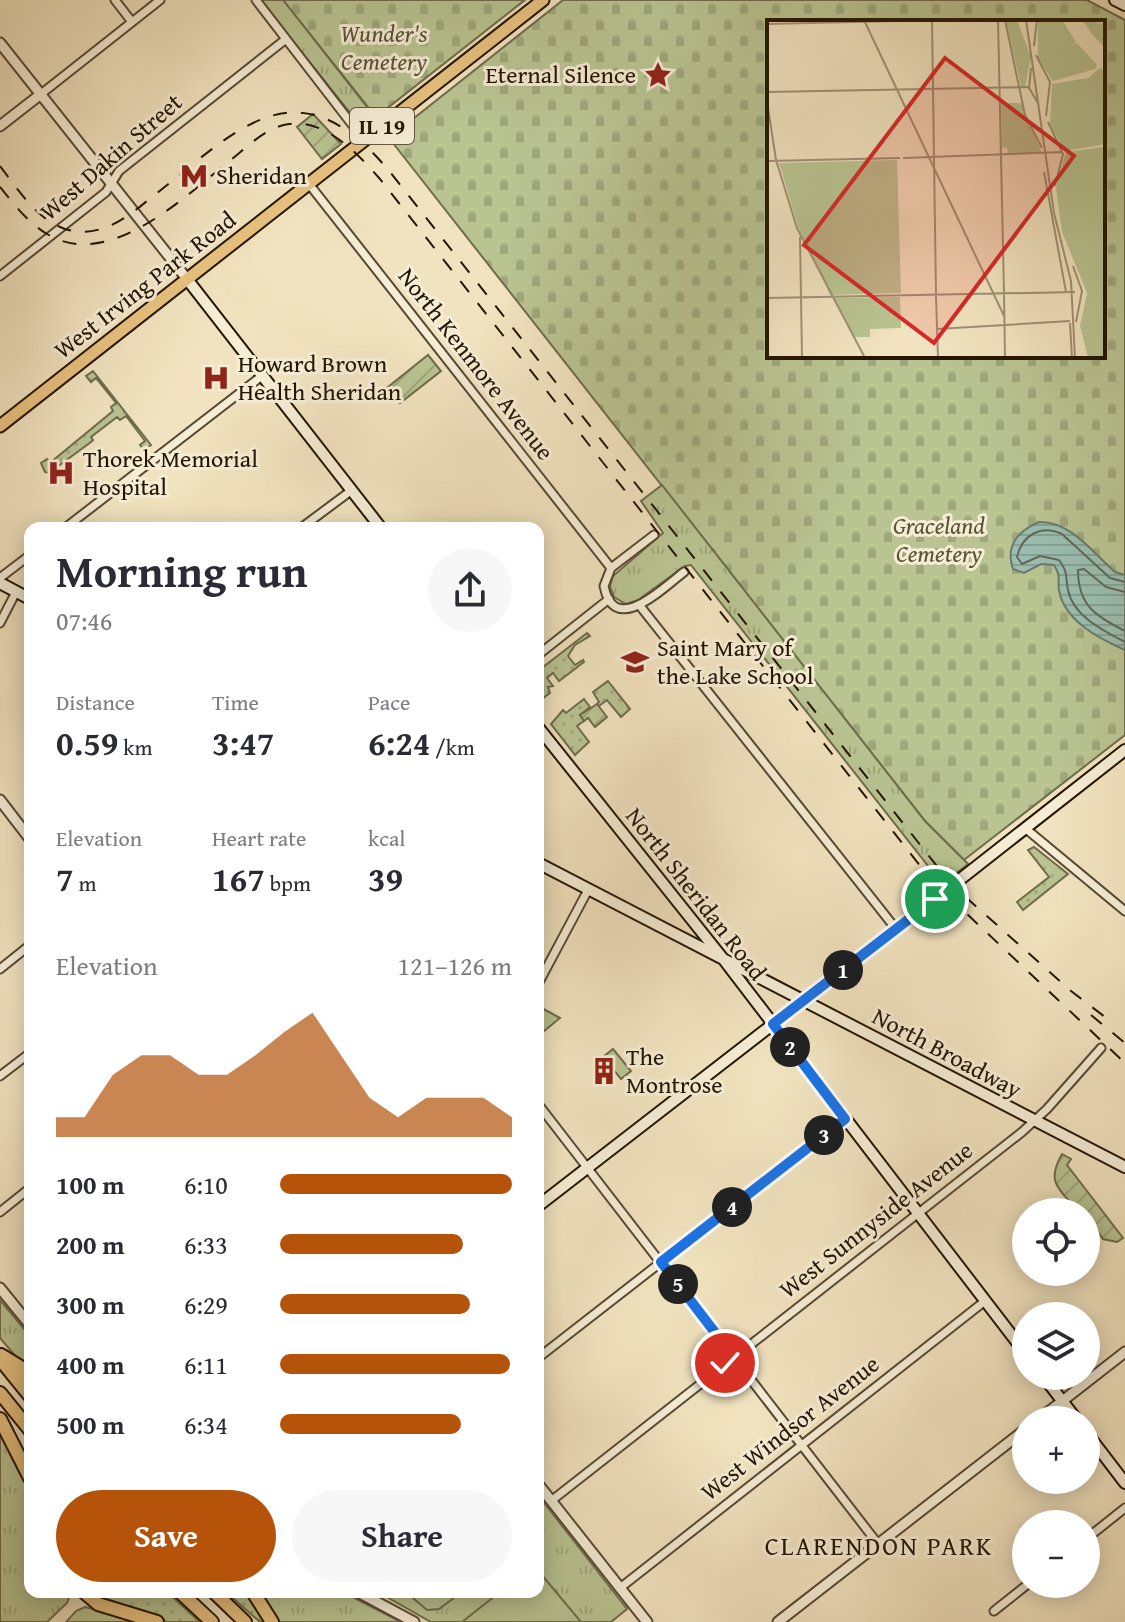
<!DOCTYPE html>
<html lang="en">
<head>
<meta charset="utf-8">
<style>
  body { margin:0; font-family:"Gentium Book Plus",serif; background:#f7f7f7; color:#2b2b33; height:100vh; display:flex; flex-direction:column; font-size:30px; white-space:nowrap }
  * { box-sizing:border-box; margin:0 }
  p { font-size:26px; color:#7c7c81 }
  .icon { flex:none; width:44px; height:44px; fill:none; stroke:currentColor; stroke-width:2; stroke-linecap:round; stroke-linejoin:round }
  .map { position:relative; flex:1; overflow:hidden }
  .sheet { position:absolute; left:24px; top:522px; width:520px; height:1076px; display:flex; flex-direction:column; background:#fff; border-radius:16px; box-shadow:0 4px 20px #0003 }
  .sheet>* { flex:none }
  .fabs { position:absolute; left:1012px; top:1198px; display:grid; gap:16px }
  .fabs a { display:grid; place-items:center; width:88px; height:88px; border-radius:50%; background:#fff; box-shadow:0 4px 20px #0003; font-size:40px }
  .pin { position:absolute; display:grid; place-items:center; width:68px; height:68px; color:#fff; margin:-34px; border:4px solid #fff; border-radius:50%; box-shadow:0 2px 8px #0007 }
  .km { position:absolute; width:40px; height:40px; margin:-20px; border-radius:50%; background:#222; color:#fff; font-size:22px; line-height:40px; text-align:center }
  .round { display:grid; place-items:center; flex:none; width:84px; height:84px; border-radius:42px; background:#f7f7f7 }
  .headline { display:flex; align-items:center; justify-content:space-between; height:136px; padding:0 32px }
  h1 { font-size:44px; font-weight:800; line-height:60px }
  .figures { display:grid; grid-template-columns:repeat(3,1fr); gap:12px; height:136px; padding:8px 32px }
  .figures div { display:grid; align-content:center }
  .figures b { font-size:34px; font-weight:800 }
  .figures small { font-size:22px; font-weight:400 }
  .figures p { font-size:22px }
  .chart { height:224px; padding:16px 32px }
  .chart p { display:flex; justify-content:space-between }
  .chart svg { width:100%; height:144px; margin-top:8px; fill:#b45309; opacity:.7 }
  .button { display:flex; gap:16px; margin-top:auto; padding:16px 32px }
  .button a { flex:1; height:92px; border-radius:48px; background:#b45309; color:#fff; font-size:32px; font-weight:800; line-height:92px; text-align:center }
  .button a+a { background:#f7f7f7; color:#2b2b33 }
  ul { padding:0 32px; list-style:none; font-size:26px }
  li { display:grid; grid-template-columns:128px 96px 1fr; align-items:center; height:60px }
  li i { height:20px; border-radius:10px; background:#b45309 }
  .map>svg:first-child { display:block }
  .grass { fill:url(#grass-dots); stroke:#6e6c4b; stroke-width:2 }
  .cemetery { fill:url(#cemetery-stones); stroke:#6e6c4b; stroke-width:2; fill-rule:evenodd }
  .park { fill:url(#park-tufts); stroke:#6e6c4b; stroke-width:2 }
  .garden { fill:url(#garden-furrows); stroke:#6e6c4b; stroke-width:2 }
  .pitch { fill:#b9c492; stroke:#6e6c4b; stroke-width:2 }
  .water { fill:url(#water-rules); stroke:#6b7a6b; stroke-width:2 }
  .lines { fill:none; stroke-linecap:round; stroke-linejoin:round }
  .shore { stroke:#606a5a; stroke-width:2 }
  .secondary-tunnel { stroke:#d2c4a3; stroke-width:10; stroke-dasharray:10 5; stroke-linecap:butt }
  .minor-casing { stroke:#574833; stroke-width:11 }
  .tertiary-casing { stroke:#574833; stroke-width:13 }
  .secondary-casing { stroke:#241504; stroke-width:14 }
  .primary-casing { stroke:#241504; stroke-width:15 }
  .motorway-casing { stroke:#241504; stroke-width:16 }
  .minor { stroke:#f6edd5; stroke-width:7 }
  .tertiary { stroke:#f6edd5; stroke-width:9 }
  .secondary { stroke:#f6edd5; stroke-width:10 }
  .primary { stroke:#e8c280; stroke-width:11 }
  .motorway { stroke:#e8c280; stroke-width:12 }
  .rail { stroke:#241504; stroke-width:2; stroke-dasharray:14 14; stroke-linecap:butt }
  .route-casing { stroke:#fff; stroke-width:16 }
  .route { stroke:#1a73e8; stroke-width:10 }
  .labels { text-anchor:middle; stroke-width:6; stroke-linejoin:round; paint-order:stroke }
  .shield { fill:#f6edd5; stroke:#635643; stroke-width:2 }
  .shield-label { font-size:22px; font-weight:bold; fill:#241504 }
  .park-label { font-size:24px; font-style:italic; fill:#585236; stroke:#f6edd5 }
  .poi-label { font-size:24px; fill:#241504; stroke:#f6edd5; text-anchor:start }
  .street-label { font-size:24px; fill:#241504; stroke:#f6edd5 }
  .neighbourhood-label { font-size:26px; letter-spacing:2px; fill:#241504; stroke:#f6edd5 }
  .inset-road { fill:none; stroke:#9f9174; stroke-width:2 }
  .view { fill:#d62828; fill-opacity:0.15; stroke:#d62828; stroke-width:4 }
  .inset-edge { fill:none; stroke:#241504; stroke-width:4 }
</style>
</head>
<body>
<div class="map">
<svg width="1125" height="1622" viewBox="0 0 1125 1622">
  <defs>
    <pattern id="grass-dots" width="8" height="8" patternUnits="userSpaceOnUse" patternTransform="scale(2)"><rect width="8" height="8" fill="#b9c492"/><path d="M2 2h.1M6 6h.1" fill="none" stroke="#9fa87c" stroke-width="1.8" stroke-linecap="round"/></pattern>
    <pattern id="cemetery-stones" width="16" height="16" patternUnits="userSpaceOnUse" patternTransform="scale(2)"><rect width="16" height="16" fill="#b9c492"/><path d="M2 7V4a2 2 0 0 1 4 0v3zM10 15v-3a2 2 0 0 1 4 0v3z" fill="#9fa87c"/></pattern>
    <pattern id="park-tufts" width="24" height="20" patternUnits="userSpaceOnUse" patternTransform="scale(2)"><rect width="24" height="20" fill="#b9c492"/><path d="M3 7l-1-3M5 7V3M7 7l1-3M15 17l-1-3M17 17v-4M19 17l1-3" fill="none" stroke="#9fa87c"/></pattern>
    <pattern id="garden-furrows" width="10" height="10" patternUnits="userSpaceOnUse" patternTransform="scale(2)"><rect width="10" height="10" fill="#b9c492"/><path d="M-1 1l2-2M0 10L10 0M9 11l2-2" fill="none" stroke="#9fa87c"/></pattern>
    <pattern id="water-rules" width="6" height="5" patternUnits="userSpaceOnUse" patternTransform="scale(2)"><rect width="6" height="5" fill="#9bbeb0"/><path d="M0 2.5h6" fill="none" stroke="#85a296"/></pattern>
  </defs>
  <rect width="100%" height="100%" fill="#f1e3bf"/>
  <filter id="stains"><feTurbulence type="fractalNoise" baseFrequency=".0025" numOctaves="4"/><feColorMatrix values="0 0 0 0 .2 0 0 0 0 .09 0 0 0 0 .02 0 0 0 .5 -.17"/></filter>
  <radialGradient id="worn" r=".72"><stop offset=".6" stop-color="#630" stop-opacity="0"/><stop offset="1" stop-color="#630" stop-opacity=".3"/></radialGradient>
  <!-- grass -->
  <path class="grass" d="M93,371L151,445L144,450L140,445L145,441L126,416L120,420L117,417L91,437L93,440L91,442L49,473L45,472L41,463L47,459L51,462L113,411L111,407L116,403L96,378L91,382L86,376Z
    M587,633L590,636L575,645L568,656L575,665L583,660L584,662L559,681L553,673L547,678L553,686L548,687L550,693L538,702V671Z
    M608,681L630,709L621,717L607,700L599,706L597,704L599,702L593,692Z
    M584,699L590,707L580,715L584,721L577,726L589,742L575,755L551,724L563,710L566,713Z
    M1034,847L1068,874L1023,910L1017,902L1049,877L1028,850Z
    M101,1592H167L200,1622H167L103,1601Z
    M226,1592H249L268,1622H260Z"/>
  <!-- cemetery -->
  <path class="cemetery" d="M283,0H525L376,117Z
    M563,0H1087L1125,20V735L964,860L925,821L389,138ZM769,22H1103V356H769Z"/>
  <!-- park -->
  <path class="park" d="M260,0H283L378,121L366,130L363,129Z
    M662,485L925,821L968,864L945,882L936,876L691,565L685,566L638,600L626,604L614,597L610,586L613,576L663,533L641,501Z
    M538,1006L560,1018L538,1036Z
    M0,1300L30,1336V1373L0,1338Z
    M0,1427L30,1487V1592H71L67,1603L47,1622H0Z
    M538,1495L627,1609L611,1622H431L378,1592H538Z
    M258,1592H343L401,1622H278Z
    M85,1607L145,1622H66L76,1611Z"/>
  <!-- garden -->
  <path class="garden" d="M313,114L341,144L322,159L297,127Z
    M428,355L441,371L400,403L388,387Z
    M597,704L607,717L595,727L588,718L584,721L580,715Z
    M1062,1154L1071,1159L1067,1165L1123,1238L1117,1242L1103,1239L1091,1222L1087,1224L1086,1212H1078C1060,1188 1045,1184 1062,1154Z"/>
  <!-- pitch -->
  <path class="pitch" d="M613,1049L631,1071L621,1079L603,1057Z
    M541,1574L581,1622H462L500,1592H538V1575Z
    M406,1592H462L439,1609L427,1610Z"/>
  <!-- water -->
  <path class="water" d="M1039,522C1071,521 1093,553 1115,572L1125,575V650C1100,639 1064,621 1059,590C1057,578 1062,578 1054,565L1041,564L1024,573L1013,569C1005,546 1018,531 1039,522Z"/>
  <g class="lines">
    <!-- shore -->
    <path class="shore" d="M1125,582L1110,578L1062,534C1041,524 1022,535 1017,557L1022,564L1040,556L1059,560C1069,574 1065,576 1068,590C1073,616 1104,631 1125,642
      M1125,592L1106,587L1084,569L1078,570C1078,605 1095,616 1125,631"/>
    <!-- secondary-tunnel -->
    <path class="secondary-tunnel" d="M940,895L958,881"/>
    <!-- minor casing -->
    <g class="minor-casing">
      <path id="minor" d="M115,0L132,22
        M256,0L364,140
        M41,94L160,0
        M309,184L611,568
        M0,276L106,192L119,171L286,39
        M65,528L263,375
        M301,528L352,490
        M654,535L611,568L604,586C614,638 664,587 684,572
        M0,578L30,555
        M640,606L896,929
        M0,623L16,592
        M538,655L609,599
        M1025,828L1125,911
        M0,969L30,945
        M538,984L588,890
        M0,1076L30,1053
        M538,1104L878,1544
        M0,1212L30,1188
        M538,1358L845,1119
        M551,1501L1022,1132L1047,1109L1101,1048
        M1086,1539L1125,1508
        M620,1588L985,1301
        M994,1611L1028,1584"/>
    </g>
    <!-- tertiary casing -->
    <g class="tertiary-casing">
      <path id="tertiary" d="M0,43L187,279
        M0,126L41,94
        M0,800L30,839
        M0,1288L30,1325
        M1038,1420L1125,1352
        M538,1484L647,1622
        M358,1592L414,1622
        M778,1622L1026,1429"/>
    </g>
    <!-- secondary casing -->
    <g class="secondary-casing">
      <path id="secondary" d="M1115,0L1125,5
        M187,279L381,528
        M0,583L30,599
        M538,727L724,960L1026,1354
        M538,863L1125,1167
        M958,881L1125,750
        M538,1206L940,895
        M1043,1376L1077,1420
        M1086,1432L1125,1483"/>
    </g>
    <!-- primary casing -->
    <g class="primary-casing">
      <path id="primary" d="M0,426L543,0"/>
    </g>
    <!-- motorway casing -->
    <g class="motorway-casing">
      <path id="motorway" d="M1,1355L19,1366L30,1377
        M0,1359L30,1396
        M0,1393L30,1430
        M0,1419L30,1478
        M84,1592L98,1604L157,1622
        M180,1592L212,1622
        M214,1592L245,1622
        M253,1592L272,1622"/>
    </g>
    <!-- minor -->
    <use href="#minor" class="minor"/>
    <!-- tertiary -->
    <use href="#tertiary" class="tertiary"/>
    <!-- secondary -->
    <use href="#secondary" class="secondary"/>
    <!-- primary -->
    <use href="#primary" class="primary"/>
    <!-- motorway -->
    <use href="#motorway" class="motorway"/>
    <!-- rail -->
    <path class="rail" d="M0,166C18,189 36,219 65,229C97,239 124,220 147,201C236,132 295,57 390,172L951,884L1071,991L1105,1017
      M0,187C14,204 27,222 47,234C110,272 186,195 232,159C249,145 267,127 289,124C326,119 358,154 380,179L932,881L1125,1063
      M1091,1015L1125,1043"/>
  </g>
  <g class="lines">
    <!-- route casing -->
    <g class="route-casing">
      <path id="route" d="M725,1363L733,1356L661,1262L845,1119L773,1024L935,899"/>
    </g>
    <!-- route -->
    <use href="#route" class="route"/>
  </g>
  <!-- icons -->
  <defs>
    <g id="sight-bare" transform="scale(2.16)"><path d="M0-6L1.8-2.2L6-1.7L2.9 1.2L3.7 5.4L0 3.3L-3.7 5.4L-2.9 1.2L-6-1.7L-1.8-2.2Z" fill="#8f2418" stroke="#f6edd5" stroke-width="2.5" paint-order="stroke"/></g>
    <g id="metro-bare" transform="scale(2.16)"><path d="M-5.5 5V-5H-3L0 0L3-5H5.5V5H3V-.5L0 4L-3-.5V5Z" fill="#8f2418" stroke="#f6edd5" stroke-width="2.5" paint-order="stroke"/></g>
    <g id="hospital-bare" transform="scale(2.16)"><path d="M-5-5h3v3.5h4V-5h3V5h-3V1.5h-4V5h-3Z" fill="#8f2418" stroke="#f6edd5" stroke-width="2.5" paint-order="stroke"/></g>
    <g id="school-bare" transform="scale(2.16)"><path d="M0-5L7-2L0 1L-7-2ZM-4 1L0 2.5L4 1V4Q0 6-4 4Z" fill="#8f2418" stroke="#f6edd5" stroke-width="2.5" paint-order="stroke"/></g>
    <g id="building-bare" transform="scale(2.16)"><path d="M-4-6H4V6H1V3H-1V6H-4ZM-2.5-4.3h1.7v1.8h-1.7ZM.8-4.3h1.7v1.8H.8ZM-2.5-1h1.7V.8h-1.7ZM.8-1h1.7V.8H.8Z" fill="#8f2418" stroke="#f6edd5" stroke-width="2.5" paint-order="stroke"/></g>
  </defs>
  <g fill-rule="evenodd">
    <use href="#sight-bare" x="658" y="75"/>
    <use href="#metro-bare" x="194" y="176"/>
    <use href="#hospital-bare" x="216" y="378"/>
    <use href="#hospital-bare" x="61" y="473"/>
    <use href="#school-bare" x="635" y="662"/>
    <use href="#building-bare" x="604" y="1071"/>
  </g>
  <g class="labels">
    <!-- shield labels -->
    <rect class="shield" x="350" y="108" width="64" height="36" rx="6"/>
    <g class="shield-label">
      <text x="382" y="134">IL 19</text>
    </g>
    <!-- park labels -->
    <g class="park-label">
      <text x="384" y="42">Wunder's<tspan x="384" dy="28">Cemetery</tspan></text>
      <text x="939" y="534">Graceland<tspan x="939" dy="28">Cemetery</tspan></text>
    </g>
    <!-- poi labels -->
    <g class="poi-label">
      <text x="636" y="83" text-anchor="end">Eternal Silence</text>
      <text x="216" y="184">Sheridan</text>
      <text x="238" y="372">Howard Brown<tspan x="238" dy="28">Health Sheridan</tspan></text>
      <text x="83" y="467">Thorek Memorial<tspan x="83" dy="28">Hospital</tspan></text>
      <text x="657" y="656">Saint Mary of<tspan x="657" dy="28">the Lake School</tspan></text>
      <text x="626" y="1065">The<tspan x="626" dy="28">Montrose</tspan></text>
    </g>
    <!-- street labels -->
    <g class="street-label">
      <text transform="translate(111 157) rotate(-41)" y="8">West Dakin Street</text>
      <text transform="translate(145 285) rotate(-38)" y="8">West Irving Park Road</text>
      <text transform="translate(476 364) rotate(52)" y="8">North Kenmore Avenue</text>
      <text transform="translate(696 894) rotate(52)" y="8">North Sheridan Road</text>
      <text transform="translate(947 1053) rotate(28)" y="8">North Broadway</text>
      <text transform="translate(876 1220) rotate(-38)" y="8">West Sunnyside Avenue</text>
      <text transform="translate(790 1428) rotate(-38)" y="8">West Windsor Avenue</text>
    </g>
    <!-- neighbourhood labels -->
    <g class="neighbourhood-label">
      <text x="879" y="1555">CLARENDON PARK</text>
    </g>
  </g>
  <!-- overview -->
  <g transform="translate(767 20)">
    <rect width="338" height="338" fill="#f1e3bf"/>
    <path d="M130,140L134,273L63,275L31,206L12,143ZM133,277L134,308L103,309V317H87L65,278Z" fill="#b9c492"/>
    <path d="M250,0L264,37L258,66H254L239,1ZM271,0H295L309,22L302,27L310,23L330,45L328,49L286,61L271,38ZM316,0L338,4V28L324,13ZM333,48L338,51V124L298,131L283,105L285,64L321,58ZM234,83H254L275,133L241,135L240,128L235,127ZM338,127V338H321L313,306L320,273L295,212L289,168L299,132Z" fill="#b9c492"/>
    <path d="M298,66L310,76L300,95H306L308,113L298,115L296,96L288,86Z" fill="#b9c492"/>
    <path class="inset-road" d="M97,0L238,298M165,0L169,275M231,0L237,273M238,0L258,95L275,128M259,0L287,193L304,261L308,338M0,4L172,0M267,26L270,0M269,35L283,62L279,96M264,48L262,68L271,83M0,72L261,67M0,81L9,140L30,208L98,338M281,102L296,134L288,166M136,138L295,132M0,141L133,138M277,152L299,272M33,217L35,338M306,246L315,271L309,302M237,273L238,338M169,276L171,338M0,278L308,272M303,303L305,338M170,309L303,301"/>
    <path class="view" d="M178,38L307,136L167,323L37,225Z"/>
    <rect width="338" height="338" class="inset-edge"/>
  </g>
  <rect width="100%" height="100%" filter="url(#stains)"/>
  <rect width="100%" height="100%" fill="url(#worn)"/>
</svg>
<div class="fabs">
<a><svg class="icon" aria-label="locate" viewBox="0 0 24 24"><circle cx="12" cy="12" r="6"/><path d="M12 2v4M12 18v4M2 12h4M18 12h4"/></svg></a>
<a><svg class="icon" aria-label="layers" viewBox="0 0 24 24"><path d="M12 4l9 5-9 5-9-5zM3 14l9 5 9-5"/></svg></a>
<a>+</a>
<a>−</a>
</div>
<div class="pin" style="left:935px;top:899px;background:#1e9e55"><svg class="icon" aria-label="arrive" viewBox="0 0 24 24"><path d="M6 21V4h12l-3 4 3 4H6"/></svg></div>
<div class="pin" style="left:725px;top:1363px;background:#d93025"><svg class="icon" aria-label="check" viewBox="0 0 24 24"><path d="M5 12l5 5 9-10"/></svg></div>
<b class="km" style="left:843px;top:970px">1</b>
<b class="km" style="left:790px;top:1047px">2</b>
<b class="km" style="left:824px;top:1135px">3</b>
<b class="km" style="left:732px;top:1207px">4</b>
<b class="km" style="left:678px;top:1284px">5</b>
<section class="sheet">
<div class="headline"><div><h1>Morning run</h1><p>07:46</p></div><a class="round"><svg class="icon" aria-label="share" viewBox="0 0 24 24"><path d="M12 15V3M7 8l5-5 5 5M5 13v7h14v-7"/></svg></a></div>
<div class="figures">
<div><p>Distance</p><b>0.59<small> km</small></b></div>
<div><p>Time</p><b>3:47</b></div>
<div><p>Pace</p><b>6:24<small> /km</small></b></div>
</div>
<div class="figures">
<div><p>Elevation</p><b>7<small> m</small></b></div>
<div><p>Heart rate</p><b>167<small> bpm</small></b></div>
<div><p>kcal</p><b>39</b></div>
</div>
<div class="chart"><p><span>Elevation</span>121–126 m</p>
<svg viewBox="0 0 160 44" preserveAspectRatio="none"><path d="M0 44V38L10 38L20 25L30 19L40 19L50 25L60 25L70 19L80 12L90 6L100 19L110 32L120 38L130 32L140 32L150 32L160 38V44z"/></svg>
</div>
<ul>
<li><b>100 m</b>6:10<i style="width:100%"></i></li>
<li><b>200 m</b>6:33<i style="width:79%"></i></li>
<li><b>300 m</b>6:29<i style="width:82%"></i></li>
<li><b>400 m</b>6:11<i style="width:99%"></i></li>
<li><b>500 m</b>6:34<i style="width:78%"></i></li>
</ul>
<div class="button"><a>Save</a><a>Share</a></div>
</section>
</div>
</body>
</html>
